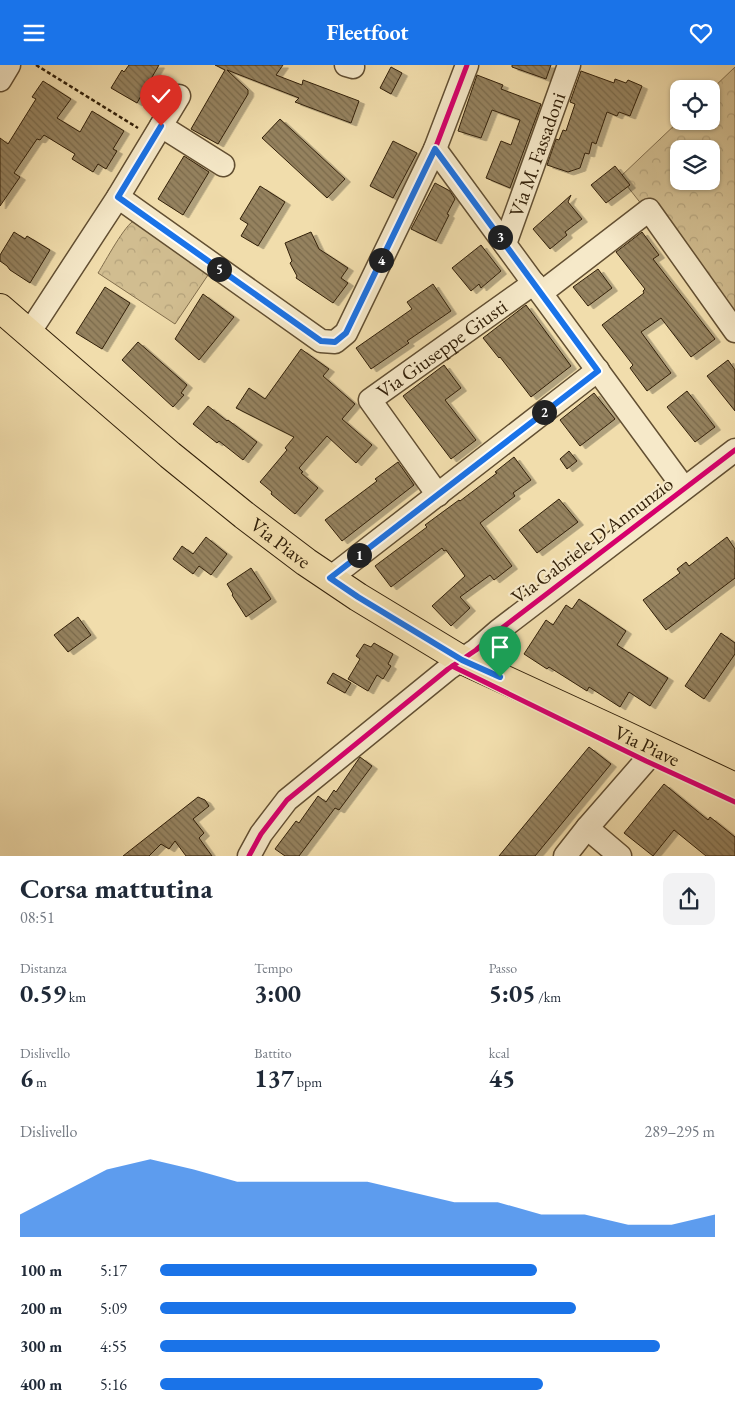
<!DOCTYPE html>
<html lang="it">
<head>
<meta charset="utf-8">
<style>
  body { margin:0; font-family:"EB Garamond",serif; background:#f2f2f3; color:#1f2937; height:100vh; display:flex; flex-direction:column; font-size:19px; white-space:nowrap }
  * { box-sizing:border-box; margin:0 }
  p { font-size:16px; color:#747a83 }
  .icon { flex:none; width:28px; height:28px; fill:none; stroke:currentColor; stroke-width:2; stroke-linecap:round; stroke-linejoin:round }
  .map { position:relative; height:791px; overflow:hidden }
  .sheet { display:flex; flex-direction:column; background:#fff; flex:1 }
  .sheet>* { flex:none }
  .tools { position:absolute; left:670px; top:15px; display:grid; gap:10px }
  .tools a { display:grid; place-items:center; width:50px; height:50px; border-radius:10px; background:#fff; box-shadow:0 1px 4px #0004; font-size:25px }
  .pin { position:absolute; display:grid; place-items:center; width:42px; height:42px; color:#fff; margin:-51px -21px; border-radius:50% 50% 50% 0; rotate:-45deg; box-shadow:0 0 5px #0007 }
  .pin .icon { rotate:45deg }
  .km { position:absolute; width:25px; height:25px; margin:-12px; border-radius:50%; background:#222; color:#fff; font-size:14px; line-height:25px; text-align:center }
  .round { display:grid; place-items:center; flex:none; width:52px; height:52px; border-radius:10px; background:#f2f2f3 }
  .overview { display:flex; align-items:center; justify-content:space-between; height:85px; padding:0 20px }
  h1 { font-size:28px; font-weight:700; line-height:38px }
  .figures { display:grid; grid-template-columns:repeat(3,1fr); gap:8px; height:85px; padding:5px 20px }
  .figures div { display:grid; align-content:center }
  .figures b { font-size:25px; font-weight:700 }
  .figures small { font-size:14px; font-weight:400 }
  .figures p { font-size:14px }
  .chart { height:140px; padding:10px 20px }
  .chart p { display:flex; justify-content:space-between }
  .chart svg { width:100%; height:90px; margin-top:5px; fill:#1a73e8; opacity:.7 }
  ul { padding:0 20px; list-style:none; font-size:16px }
  li { display:grid; grid-template-columns:80px 60px 1fr; align-items:center; height:38px }
  li i { height:12px; border-radius:6px; background:#1a73e8 }
  header { display:flex; justify-content:space-between; align-items:center; height:65px; padding:0 20px; background:#1a73e8; color:#fff; font-size:22px; font-weight:700 }
  .map>svg:first-child { display:block }
  .forest { fill:url(#forest-crowns); stroke:#826e4c; fill-rule:evenodd }
  .building { fill:url(#building-back-hatch); stroke:#322009; filter:url(#shadow) }
  .lines { fill:none; stroke-linecap:round; stroke-linejoin:round }
  .minor-casing { stroke:#624f32; stroke-width:25 }
  .major-casing { stroke:#322009; stroke-width:30 }
  .path { stroke:#322009; stroke-width:2.5; stroke-dasharray:4 2.5; stroke-linecap:butt }
  .minor { stroke:#f6e9c9; stroke-width:22 }
  .major { stroke:#f1ddac; stroke-width:28 }
  .cycleway-casing { stroke:#f6e9c9; stroke-width:8 }
  .cycleway { stroke:#d6006c; stroke-width:5 }
  .route-casing { stroke:#fff; stroke-width:10 }
  .route { stroke:#1a73e8; stroke-width:6 }
  .labels { text-anchor:middle; stroke-width:4.5; stroke-linejoin:round; paint-order:stroke }
  .street-label { font-size:20px; fill:#322009; stroke:#f6e9c9 }
</style>
</head>
<body>
<header><svg class="icon" aria-label="menu" viewBox="0 0 24 24"><path d="M4 6h16M4 12h16M4 18h16"/></svg>Fleetfoot<svg class="icon" aria-label="heart" viewBox="0 0 24 24"><path d="M12 20l-8-8c-3-5 5-10 8-4 3-6 11-1 8 4z"/></svg></header>
<div class="map">
<svg width="735" height="791" viewBox="0 0 735 791">
  <defs>
    <pattern id="forest-crowns" width="20" height="18" patternUnits="userSpaceOnUse" patternTransform="scale(1.25)"><rect width="20" height="18" fill="#d1bd90"/><path d="M2 6a3 3 0 1 1 6 0M12 15a3 3 0 1 1 6 0" fill="none" stroke="#b4a27b"/></pattern>
    <pattern id="building-back-hatch" width="6" height="6" patternUnits="userSpaceOnUse" patternTransform="scale(1.25)"><rect width="6" height="6" fill="#95825e"/><path d="M-1 5l2 2M0 0l6 6M5-1l2 2" fill="none" stroke="#7a6a4c"/></pattern>
    <filter id="shadow"><feDropShadow dx="5.5" dy="3" stdDeviation="0" flood-color="#0004"/></filter>
  </defs>
  <rect width="100%" height="100%" fill="#f1ddac"/>
  <filter id="stains"><feTurbulence type="fractalNoise" baseFrequency=".004" numOctaves="4"/><feColorMatrix values="0 0 0 0 .2 0 0 0 0 .09 0 0 0 0 .02 0 0 0 .5 -.17"/></filter>
  <radialGradient id="worn" r=".72"><stop offset=".6" stop-color="#630" stop-opacity="0"/><stop offset="1" stop-color="#630" stop-opacity=".3"/></radialGradient>
  <!-- forest -->
  <path class="forest" d="M735,2V258L620,112L679,56H711V25ZM679,84H711V116H679Z
    M135,155L208,210L175,259L98,208C105,197 125,159 135,155Z"/>
  <!-- building -->
  <path class="building" d="M129,0H159L137,38L111,23L122,5L124,7Z
    M215,0H283L276,10L302,20L303,15L359,36L351,58L295,37L299,33L227,5L248,25V29L218,79L191,64L225,5Z
    M512,0H551L546,14L512,2Z
    M391,2L402,8L391,29L380,23Z
    M581,6L614,18L615,14L626,18L628,15L642,21L630,51L619,47L617,51L607,47L596,79L592,77L589,89L585,88L580,103L568,107L547,100L556,74L559,75L563,65L566,66L575,39L570,37Z
    M477,10L503,20L501,24L541,39L510,123L486,113L501,76L511,80L520,55L492,45L481,73L458,66Z
    M43,16L71,34L57,53L80,67L92,46L124,66L113,84L117,86L106,104L98,99L93,107L72,94L75,89L44,70L40,75L37,74L14,108L20,112L0,141V73L8,79L36,34L32,32Z
    M280,54L345,114L327,133L262,73Z
    M393,76L417,88L393,133L370,121Z
    M184,91L209,107L183,150L158,134Z
    M615,101L630,120L606,138L591,120Z
    M435,118L450,126L455,134L447,149L449,150L436,176L411,164Z
    M260,121L285,137L258,181L241,171L248,159L240,154Z
    M571,130L568,137L582,154L565,167L567,170L550,184L533,164Z
    M14,167L25,174L27,171L50,185L30,218L10,205L7,201L0,196V190Z
    M311,167L319,184L348,203L341,213L348,218L333,238L296,213L297,211L290,198L292,196L285,178Z
    M642,167L659,190L653,194L715,274L691,292L661,253L641,267L671,308L647,326L630,303L633,300L602,260L644,228L643,226L645,224L616,187Z
    M481,180L501,206L481,223L479,219L471,226L452,203Z
    M598,204L612,223L588,241L573,222Z
    M433,219L451,246L407,276L409,278L371,304L356,283L412,244L407,237Z
    M105,222L130,238L102,284L76,268Z
    M203,229L234,252L199,295L175,274Z
    M526,240L571,301L531,332L500,292L499,293L483,273Z
    M138,277L187,320L181,328L184,330L173,342L122,295Z
    M301,284L329,304L323,311L355,339L342,354L372,380L356,398L327,371L299,403L303,407L301,408L318,423L295,449L271,429L272,427L260,417L287,385L285,383L294,372L236,343L249,323L265,334Z
    M728,295L735,305V346L707,311Z
    M444,300L461,323L445,335L476,375L451,394L403,331Z
    M687,326L715,362L695,377L667,342Z
    M594,328L615,354L580,381L560,355Z
    M208,341L227,356L228,355L257,377L243,395L219,376L217,378L193,359Z
    M569,386L577,396L567,404L560,394Z
    M514,392L531,415L513,428L515,431L480,458L512,501L494,515L490,510L460,532L470,543L451,561L432,541L465,511L446,485L444,486L442,483L391,522L375,501L427,462L425,460L459,435L460,436L497,408L495,407Z
    M398,397L414,420L342,476L325,455L377,416L375,414Z
    M559,434L578,457L537,488L519,465Z
    M206,472L227,489L211,510L199,501L193,509L173,494L182,481L193,489Z
    M727,472L735,484V513L666,565L643,535L680,508L677,504L686,497L689,501Z
    M251,503L271,534L246,552L232,530L233,529L227,519Z
    M579,534L626,566L617,580L668,613L650,641L629,627L620,642L589,622L587,626L549,602L547,604L524,589L546,555L553,560L566,540L572,544Z
    M78,552L91,570L68,587L54,570Z
    M721,568L735,578V589L704,634L685,621Z
    M374,578L393,589L388,599L391,601L383,614L377,610L368,626L348,614L360,594L356,591L364,579L371,582Z
    M333,608L351,618L345,628L327,618Z
    M589,682L611,699L535,791H499Z
    M360,692L372,701L339,745L335,743L299,791H285L275,784L296,756L299,758L318,731L326,737L334,725L336,727Z
    M664,719L708,755L710,752L735,772V791H706L674,765L653,791L624,768Z
    M198,732L205,735L209,741L193,754L204,768L199,773L212,791H186L175,776L169,784L161,779L149,791H123Z"/>
  <g class="lines">
    <!-- minor casing -->
    <g class="minor-casing">
      <g id="minor">
        <path d="M346,0L353,2"/>
        <path d="M0,15L9,0"/>
        <path d="M161,61L223,100"/>
        <path d="M435,84L684,423"/>
        <path d="M118,132L321,276L335,277L346,268L435,84L467,0"/>
        <path id="s1" d="M505,179L569,0"/>
        <path d="M541,228L649,145L735,266"/>
        <path d="M29,268L118,132L179,31"/>
        <path id="s2" d="M438,430L370,335L534,218"/>
        <path d="M330,513L598,305"/>
        <path d="M587,763L620,791"/>
        <path d="M249,791L261,769L287,735L448,604L476,585L498,566L735,385"/>
        <path d="M565,791L587,763L655,685"/>
      </g>
    </g>
    <!-- major casing -->
    <g class="major-casing">
      <g id="major">
        <path id="s3" d="M0,243L170,390L244,450L306,497L358,532L462,595L614,665L735,722"/>
      </g>
    </g>
    <!-- path -->
    <path class="path" d="M36,0L138,63"/>
    <!-- minor -->
    <use href="#minor" class="minor"/>
    <!-- major -->
    <use href="#major" class="major"/>
    <!-- cycleway casing -->
    <g class="cycleway-casing">
      <path id="cycleway" d="M118,132L321,276L335,277L346,268L435,84L467,0
        M452,601L646,696L735,737
        M249,791L261,769L287,735L448,604L476,585L498,566L735,385"/>
    </g>
    <!-- cycleway -->
    <use href="#cycleway" class="cycleway"/>
  </g>
  <g class="lines">
    <!-- route casing -->
    <g class="route-casing">
      <path id="route" d="M161,61L118,132L321,276L335,277L346,268L435,84L598,306L330,513L358,532L462,595L500,612"/>
    </g>
    <!-- route -->
    <use href="#route" class="route"/>
  </g>
  <g class="labels">
    <!-- street labels -->
    <g class="street-label">
      <text dy="7" stroke="none"><textPath href="#s1" startOffset="95">Via M. Fassadoni</textPath></text>
      <text dy="7" stroke="none"><textPath href="#s2" startOffset="205">Via Giuseppe Giusti</textPath></text>
      <text transform="translate(592 475) rotate(-37)" y="7">Via Gabriele D'Annunzio</text>
      <text dy="7" stroke="none"><textPath href="#s3" startOffset="366">Via Piave</textPath></text>
      <text dy="7" stroke="none"><textPath href="#s3" startOffset="786">Via Piave</textPath></text>
    </g>
  </g>
  <rect width="100%" height="100%" filter="url(#stains)"/>
  <rect width="100%" height="100%" fill="url(#worn)"/>
</svg>
<div class="tools">
<a><svg class="icon" aria-label="locate" viewBox="0 0 24 24"><circle cx="12" cy="12" r="6"/><path d="M12 2v4M12 18v4M2 12h4M18 12h4"/></svg></a>
<a><svg class="icon" aria-label="layers" viewBox="0 0 24 24"><path d="M12 4l9 5-9 5-9-5zM3 14l9 5 9-5"/></svg></a>
</div>
<div class="pin" style="left:500px;top:612px;background:#1e9e55"><svg class="icon" aria-label="arrive" viewBox="0 0 24 24"><path d="M6 21V4h12l-3 4 3 4H6"/></svg></div>
<div class="pin" style="left:161px;top:61px;background:#d93025"><svg class="icon" aria-label="check" viewBox="0 0 24 24"><path d="M5 12l5 5 9-10"/></svg></div>
<b class="km" style="left:359px;top:490px">1</b>
<b class="km" style="left:544px;top:347px">2</b>
<b class="km" style="left:500px;top:172px">3</b>
<b class="km" style="left:381px;top:195px">4</b>
<b class="km" style="left:219px;top:204px">5</b>
</div>
<section class="sheet">
<div class="overview"><div><h1>Corsa mattutina</h1><p>08:51</p></div><a class="round"><svg class="icon" aria-label="share" viewBox="0 0 24 24"><path d="M12 15V3M7 8l5-5 5 5M5 13v7h14v-7"/></svg></a></div>
<div class="figures">
<div><p>Distanza</p><b>0.59<small> km</small></b></div>
<div><p>Tempo</p><b>3:00</b></div>
<div><p>Passo</p><b>5:05<small> /km</small></b></div>
</div>
<div class="figures">
<div><p>Dislivello</p><b>6<small> m</small></b></div>
<div><p>Battito</p><b>137<small> bpm</small></b></div>
<div><p>kcal</p><b>45</b></div>
</div>
<div class="chart"><p><span>Dislivello</span>289–295 m</p>
<svg viewBox="0 0 160 44" preserveAspectRatio="none"><path d="M0 44V33L10 22L20 11L30 6L40 11L50 17L60 17L70 17L80 17L90 22L100 27L110 27L120 33L130 33L140 38L150 38L160 33V44z"/></svg>
</div>
<ul>
<li><b>100 m</b>5:17<i style="width:68%"></i></li>
<li><b>200 m</b>5:09<i style="width:75%"></i></li>
<li><b>300 m</b>4:55<i style="width:90%"></i></li>
<li><b>400 m</b>5:16<i style="width:69%"></i></li>
</ul>
</section>
</body>
</html>
